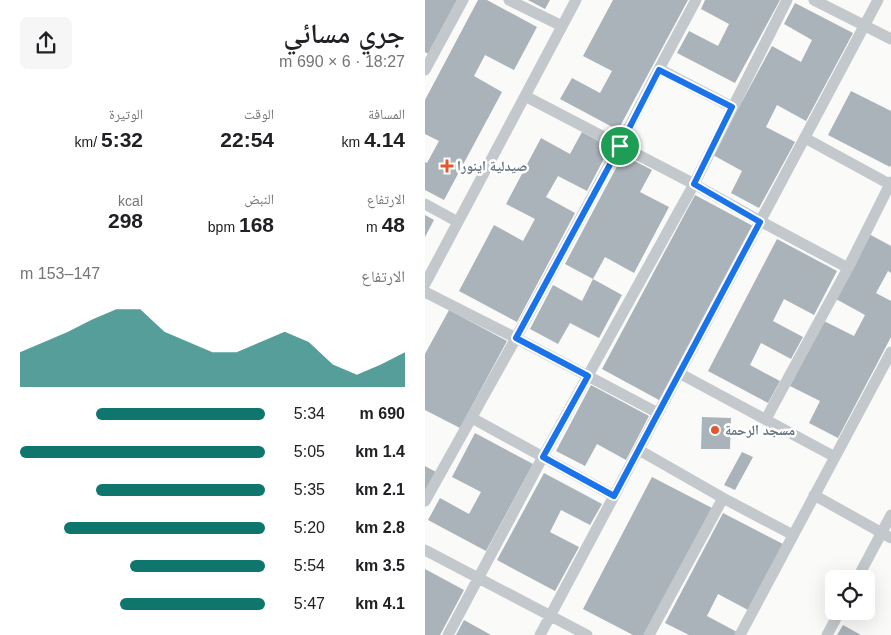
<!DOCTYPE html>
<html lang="ar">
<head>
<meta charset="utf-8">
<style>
  body { margin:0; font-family:Helvetica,"Noto Naskh Arabic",sans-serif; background:#f6f6f6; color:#202124; direction:rtl; height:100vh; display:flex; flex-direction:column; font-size:19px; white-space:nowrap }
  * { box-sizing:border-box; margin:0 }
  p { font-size:16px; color:#757577 }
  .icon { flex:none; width:28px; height:28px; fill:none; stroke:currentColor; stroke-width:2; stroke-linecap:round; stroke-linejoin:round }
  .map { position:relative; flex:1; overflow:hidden; direction:ltr }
  .details { display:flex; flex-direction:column; background:#fff; width:425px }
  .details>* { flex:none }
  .controls { position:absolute; left:400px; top:570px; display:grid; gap:10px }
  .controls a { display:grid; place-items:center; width:50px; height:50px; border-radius:8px; background:#fff; box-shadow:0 5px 20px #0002; font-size:25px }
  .pin { position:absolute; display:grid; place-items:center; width:42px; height:42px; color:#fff; margin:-21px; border:2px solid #fff; border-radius:50%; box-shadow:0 1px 5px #0007 }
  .round { display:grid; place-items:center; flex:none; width:52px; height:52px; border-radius:8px; background:#f6f6f6 }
  .headline { display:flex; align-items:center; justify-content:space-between; height:85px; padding:0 20px }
  h1 { font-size:28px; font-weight:600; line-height:38px }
  .figures { display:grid; grid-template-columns:repeat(3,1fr); gap:8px; height:85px; padding:5px 20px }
  .figures div { display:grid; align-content:center }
  .figures b { font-size:21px; font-weight:600 }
  .figures small { font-size:14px; font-weight:400 }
  .figures p { font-size:14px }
  .chart { height:140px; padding:10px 20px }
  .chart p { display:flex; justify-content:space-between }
  .chart svg { width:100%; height:90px; margin-top:5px; fill:#0f766e; opacity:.7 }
  ul { padding:0 20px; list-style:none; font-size:16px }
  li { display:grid; grid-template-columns:80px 60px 1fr; align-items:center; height:38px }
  li i { height:12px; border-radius:6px; background:#0f766e }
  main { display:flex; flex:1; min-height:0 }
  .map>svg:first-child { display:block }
  .building { fill:#aab3b9 }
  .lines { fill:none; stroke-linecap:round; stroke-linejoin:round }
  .minor { stroke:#c3c8cc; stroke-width:11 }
  .route-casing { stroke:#fff; stroke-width:10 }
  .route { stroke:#1a73e8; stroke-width:6 }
  .poi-dot { fill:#e4572e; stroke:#fff; stroke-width:2 }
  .labels { text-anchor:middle; stroke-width:5; stroke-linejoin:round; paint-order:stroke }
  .poi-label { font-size:14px; font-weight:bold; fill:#657683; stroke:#fff; text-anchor:start }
</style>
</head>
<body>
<main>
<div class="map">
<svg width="466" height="635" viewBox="0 0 466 635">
  <rect width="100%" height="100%" fill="#fafaf8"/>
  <!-- building -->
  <path class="building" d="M0,0H32L3,54L0,52Z
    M53,0H62L112,27L89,70L60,55L49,76L77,92L19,200L0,190V162L2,163L14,141L0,134V100Z
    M103,0H125L120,9Z
    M188,0H263L193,130L135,99L147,78L175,93L187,71L158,56Z
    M280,0H355L310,83L252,53L264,31L293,46L304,24L276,9Z
    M370,3L428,33L381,121L352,105L341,127L370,142L334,208L306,193L317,171L288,155L347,46L376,62L387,40L359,24Z
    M426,91L466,111V165L465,167L403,135Z
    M157,132L185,147L162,191L133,176L121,197L150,213L92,322L34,291L69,225L98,241L110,219L81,204L116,138L145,154Z
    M198,155L227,170L215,192L244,207L209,273L180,257L168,279L140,264Z
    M270,195L328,226L234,400L177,369Z
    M0,215L9,220L0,237Z
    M444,234L466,246V273L463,271L451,293L466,301V337L413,438L384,423L395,401L365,386L399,321L429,336L440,315L411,299Z
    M352,239L412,271L389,315L359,299L348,321L378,337L366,359L336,343L325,365L355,381L343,403L283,371Z
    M168,279L197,295L174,338L145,323L133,344L105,329L128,285L157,301Z
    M24,310L82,341L35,428L0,410V354Z
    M166,385L224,416L201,460L172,444L160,466L131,451Z
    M277,417L306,418L305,449H276Z
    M50,433L108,464L61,551L3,520L15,498L44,514L56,492L27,477Z
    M317,452L328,457L310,490L299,485Z
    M0,466L11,472L0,493Z
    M119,473L177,504L165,525L136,510L125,532L154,547L130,591L72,560Z
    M227,477L287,508L221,635H208L158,609Z
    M298,513L358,544L323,610L293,594L282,616L312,632L310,635H264L240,623Z
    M0,569L39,590L15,635H0Z
    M39,620L66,635H31Z
    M418,625L436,635H412Z"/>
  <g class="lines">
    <!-- minor -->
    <path class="minor" d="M84,0L137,26
      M389,0L466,39
      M234,69L307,107
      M0,70L38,0
      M100,96L269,184L335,221L423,268
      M380,138L466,185
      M0,204L33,222
      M0,284L151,0
      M0,292L91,338L233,413
      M254,373L410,457
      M47,418L189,496
      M341,419L423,268L466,182
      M214,450L298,498L368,535
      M389,495L466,538
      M0,501L91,338L195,145L234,69L271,0
      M0,550L162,635
      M432,579L466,515
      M23,635L114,464L269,184L362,0
      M115,635L453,0
      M224,635L298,498
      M315,635L466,352
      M402,635L415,611"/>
  </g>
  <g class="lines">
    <!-- route casing -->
    <g class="route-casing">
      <path id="route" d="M234,70L307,107L269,184L335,222L189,496L118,457L163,376L91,338L195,146Z"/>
    </g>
    <!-- route -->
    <use href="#route" class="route"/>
  </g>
  <!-- markers -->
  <g class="poi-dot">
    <path d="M19.5 158.5h5v5h5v5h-5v5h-5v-5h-5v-5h5z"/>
    <circle cx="290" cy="430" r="5"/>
  </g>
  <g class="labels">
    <!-- poi labels -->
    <g class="poi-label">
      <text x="32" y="171">صيدلية اينورا</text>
      <text x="300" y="435">مسجد الرحمة</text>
    </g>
  </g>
</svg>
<div class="controls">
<a><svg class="icon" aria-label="locate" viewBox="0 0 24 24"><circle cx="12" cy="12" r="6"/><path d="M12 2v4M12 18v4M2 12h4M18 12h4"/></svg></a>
</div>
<div class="pin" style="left:195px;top:146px;background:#1e9e55"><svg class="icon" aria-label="arrive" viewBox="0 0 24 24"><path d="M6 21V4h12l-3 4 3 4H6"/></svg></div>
</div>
<section class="details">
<div class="headline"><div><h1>جري مسائي</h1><p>18:27 · 6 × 690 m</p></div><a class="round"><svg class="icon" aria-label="share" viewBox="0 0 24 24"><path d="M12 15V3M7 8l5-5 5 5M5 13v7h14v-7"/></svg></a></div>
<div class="figures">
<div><p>المسافة</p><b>4.14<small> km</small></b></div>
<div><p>الوقت</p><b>22:54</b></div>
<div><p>الوتيرة</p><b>5:32<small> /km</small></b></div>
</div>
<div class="figures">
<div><p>الارتفاع</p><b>48<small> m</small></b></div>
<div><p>النبض</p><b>168<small> bpm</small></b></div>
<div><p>kcal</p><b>298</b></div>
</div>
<div class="chart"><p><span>الارتفاع</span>147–153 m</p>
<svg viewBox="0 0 160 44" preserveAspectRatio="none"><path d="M0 44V27L10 22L20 17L30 11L40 6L50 6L60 17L70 22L80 27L90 27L100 22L110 17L120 22L130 33L140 38L150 33L160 27V44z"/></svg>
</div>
<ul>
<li><b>690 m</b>5:34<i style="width:69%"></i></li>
<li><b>1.4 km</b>5:05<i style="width:100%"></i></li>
<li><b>2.1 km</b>5:35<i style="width:69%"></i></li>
<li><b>2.8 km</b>5:20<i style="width:82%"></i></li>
<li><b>3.5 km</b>5:54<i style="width:55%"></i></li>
<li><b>4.1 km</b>5:47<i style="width:59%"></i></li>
</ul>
</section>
</main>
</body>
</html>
